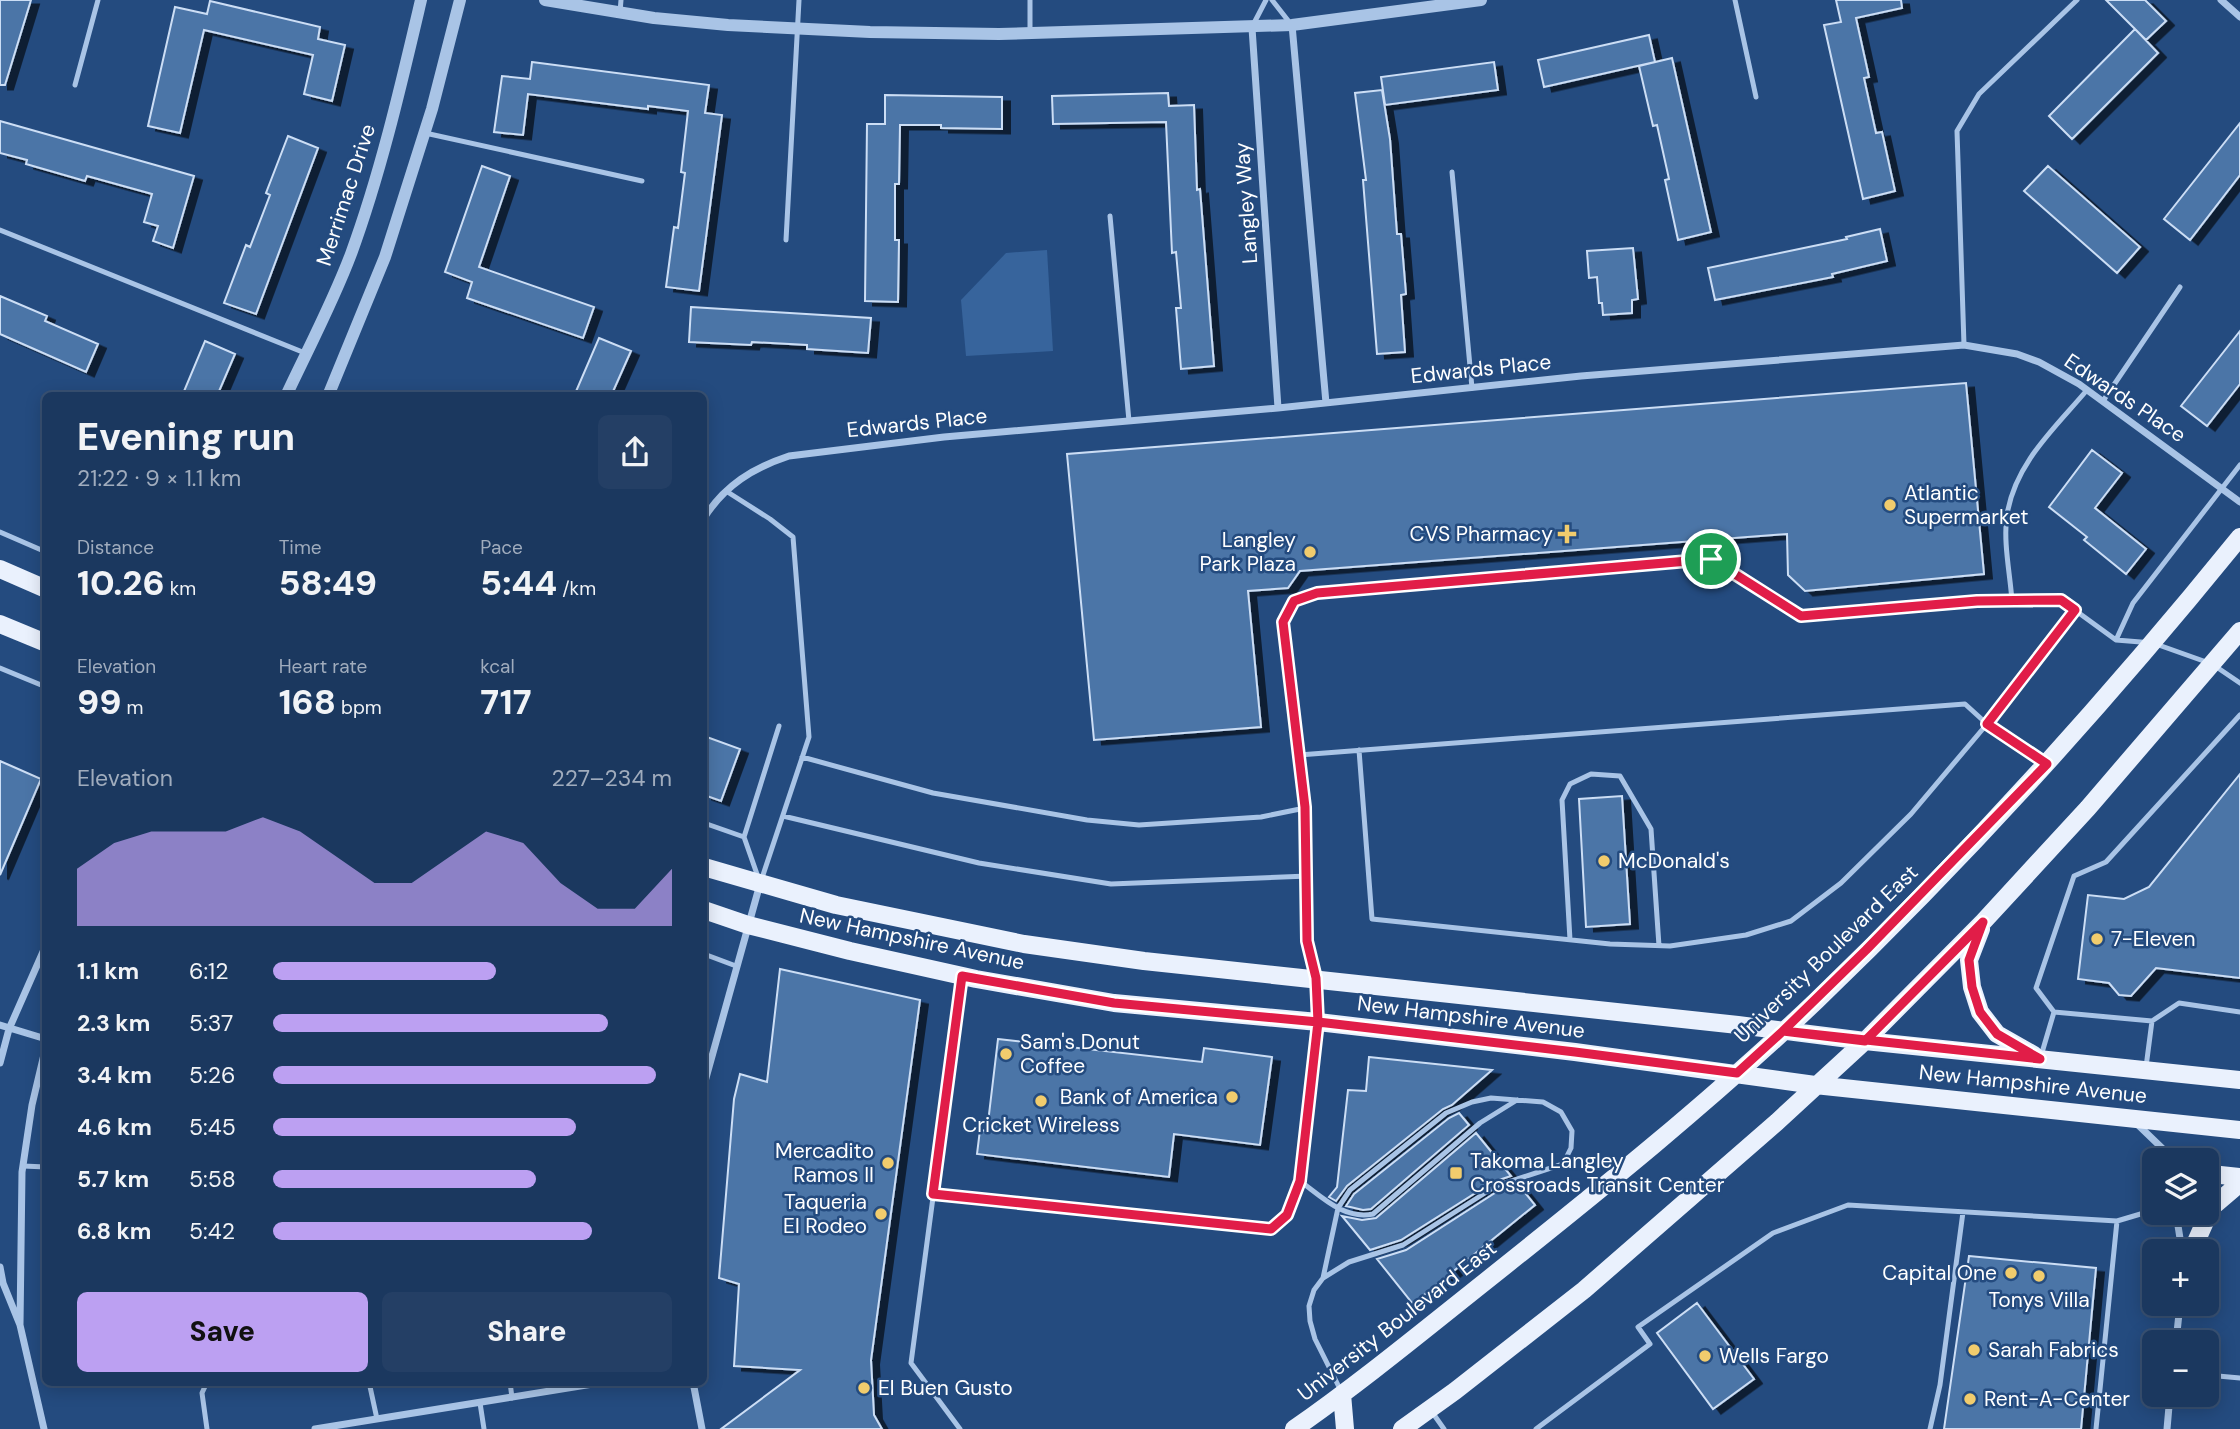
<!DOCTYPE html>
<html lang="en">
<head>
<meta charset="utf-8">
<style>
  body { margin:0; font-family:"DM Sans",sans-serif; background:#243f65; color:#f1f3f6; height:100vh; display:flex; flex-direction:column; font-size:26px; white-space:nowrap }
  * { box-sizing:border-box; margin:0 }
  p { font-size:23px; color:#a0acbd }
  .icon { flex:none; width:38px; height:38px; fill:none; stroke:currentColor; stroke-width:2; stroke-linecap:round; stroke-linejoin:round }
  .map { position:relative; flex:1; overflow:hidden }
  .details { position:absolute; left:42px; top:392px; width:665px; height:994px; display:flex; flex-direction:column; background:#1b385f; border-radius:10px; box-shadow:0 4px 18px #0003,0 0 0 2px #395274 }
  .details>* { flex:none }
  .fabs { position:absolute; left:2142px; top:1148px; display:grid; gap:14px }
  .fabs a { display:grid; place-items:center; width:77px; height:77px; border-radius:10px; background:#1b385f; box-shadow:0 4px 18px #0003,0 0 0 2px #395274; font-size:35px }
  .pin { position:absolute; display:grid; place-items:center; width:60px; height:60px; color:#fff; margin:-30px; border:4px solid #fff; border-radius:50%; box-shadow:0 2px 7px #0007 }
  .round { display:grid; place-items:center; flex:none; width:74px; height:74px; border-radius:10px; background:#243f65 }
  .summary { display:flex; align-items:center; justify-content:space-between; height:119px; padding:0 35px }
  h1 { font-size:38px; font-weight:800; line-height:52px }
  .stats { display:grid; grid-template-columns:repeat(3,1fr); gap:10px; height:119px; padding:7px 35px }
  .stats div { display:grid; align-content:center }
  .stats b { font-size:35px; font-weight:800 }
  .stats small { font-size:19px; font-weight:400 }
  .stats p { font-size:19px }
  .chart { height:196px; padding:14px 35px }
  .chart p { display:flex; justify-content:space-between }
  .chart svg { width:100%; height:126px; margin-top:7px; fill:#bca0f2; opacity:.7 }
  .button { display:flex; gap:14px; margin-top:auto; padding:14px 35px }
  .button a { flex:1; height:80px; border-radius:10px; background:#bca0f2; color:#111; font-size:28px; font-weight:800; line-height:80px; text-align:center }
  .button a+a { background:#243f65; color:#f1f3f6 }
  ul { padding:0 35px; list-style:none; font-size:23px }
  li { display:grid; grid-template-columns:112px 84px 1fr; align-items:center; height:52px }
  li i { height:18px; border-radius:9px; background:#bca0f2 }
  .map>svg:first-child { display:block }
  .green { fill:#37649c }
  .building { fill:#4c74a7; stroke:#ccdef5; stroke-width:2; filter:url(#shadow) }
  .lines { fill:none; stroke-linecap:round; stroke-linejoin:round }
  .service { stroke:#a9c4e6; stroke-width:5 }
  .minor { stroke:#a9c4e6; stroke-width:7 }
  .tertiary { stroke:#a9c4e6; stroke-width:12 }
  .primary { stroke:#eaf1fd; stroke-width:18 }
  .route-casing { stroke:#fff; stroke-width:14 }
  .route { stroke:#e11d48; stroke-width:9 }
  .poi-dot { fill:#f1cc6d; stroke:#244b7f; stroke-width:2.5 }
  .labels { text-anchor:middle; stroke-width:5; stroke-linejoin:round; paint-order:stroke }
  .street-label { font-size:21px; fill:#fff; stroke:#244b7f }
  .poi-label { font-size:21px; fill:#fff; stroke:#244b7f; text-anchor:start }
</style>
</head>
<body>
<div class="map">
<svg width="2240" height="1429" viewBox="0 0 2240 1429">
  <defs>
    <filter id="shadow"><feDropShadow dx="8" dy="4.5" stdDeviation="0" flood-color="#0009"/></filter>
  </defs>
  <rect width="100%" height="100%" fill="#244b7f"/>
  <!-- green -->
  <path class="green" d="M1047,250L1053,351L966,356L961,300L1006,253Z"/>
  <!-- building -->
  <path class="building" d="M0,0H31L5,85H0Z
    M1836,0H1901L1902,8L1856,18L1869,77L1864,78L1876,133L1882,132L1895,191L1863,199L1824,25L1841,22Z
    M2106,0H2145L2166,21L2146,40Z
    M210,1L320,27L318,39L345,45L332,101L304,94L313,55L204,30L180,133L148,126L175,7L207,14Z
    M2135,29L2158,53L2072,139L2049,116Z
    M1649,35L1655,62L1544,87L1538,60Z
    M1672,58L1711,232L1678,240L1665,180L1669,179L1657,125L1653,126L1639,66Z
    M532,62L709,85L705,113L722,115L699,291L666,287L674,227L678,228L685,173L681,172L688,111L648,106V109L528,94L523,135L494,132L502,76L530,79Z
    M1494,62L1498,90L1385,105L1381,77Z
    M1382,90L1390,139L1397,234H1401L1406,294L1401,295L1405,352L1377,354L1363,180H1366L1355,93Z
    M1168,93L1169,106L1194,105L1197,190L1200,189L1214,366L1181,369L1176,308H1181L1176,252L1172,253L1166,122L1053,124L1052,96Z
    M885,95L1002,97V129L941,128V125H900L899,184H895V240H899L898,302L865,301L867,124H885Z
    M0,121L194,176L173,248L153,241L158,226L144,222L152,194L87,176L85,181L26,164L27,160L0,153Z
    M2240,123V175L2190,240L2164,219Z
    M288,136L318,148L256,314L224,303L246,245L250,247L270,195L266,193Z
    M482,166L510,176L479,267L594,307L583,338L467,298L472,282L445,272Z
    M2048,166L2140,247L2117,273L2024,191Z
    M1880,229L1887,261L1832,274L1833,277L1715,300L1708,268L1847,239L1846,237Z
    M1633,248L1638,299L1632,300V313L1603,315L1602,303H1599L1597,277L1589,278L1587,251Z
    M0,296L47,316L45,321L98,344L86,372L0,334Z
    M691,307L871,318L868,353L807,349V345L752,342L751,345L689,342Z
    M2240,331V384L2207,426L2181,406Z
    M599,338L631,351L611,396H574Z
    M205,341L235,354L217,396H182Z
    M1966,383L1984,574L1805,591L1788,575L1787,534L1300,571L1288,588L1248,591L1261,727L1094,740L1067,454Z
    M2092,450L2122,473L2095,508L2146,549L2126,574L2084,540L2087,537L2049,507Z
    M704,736L740,749L721,801L704,795Z
    M0,761L41,779L0,875Z
    M2240,774V978L2156,968L2131,996L2119,995L2109,983L2078,979L2088,895L2124,899L2149,887Z
    M1622,796L1630,924L1586,927L1579,799Z
    M780,969L920,1000L871,1360L874,1415L882,1429H721L800,1370L734,1366L739,1284L719,1278L734,1099L740,1074L767,1082Z
    M998,1039L1202,1062L1204,1048L1272,1057L1260,1145L1174,1134L1169,1177L977,1154L980,1130L987,1131Z
    M1369,1057L1492,1070L1452,1105L1443,1109L1347,1186L1336,1201L1329,1197L1337,1187L1348,1090L1366,1091Z
    M1459,1113L1469,1125L1371,1209L1363,1210L1346,1206L1354,1194L1449,1118Z
    M1476,1133L1511,1176L1493,1182L1401,1240L1370,1250L1342,1216L1362,1220L1376,1218Z
    M1518,1184L1535,1205L1413,1304L1377,1259L1406,1250L1498,1191Z
    M1969,1256L2096,1268L2081,1429H1944Z
    M1697,1303L1754,1379L1713,1409L1657,1333Z"/>
  <g class="lines">
    <!-- service -->
    <path class="service" d="M1030,0V32
      M1272,0L1290,23
      M1735,0L1756,97
      M620,12L621,0
      M1253,25L1266,0
      M75,85L98,0
      M425,133L642,181
      M1452,172L1472,388
      M1110,216L1129,421
      M0,230L305,353
      M786,240L799,0
      M1964,345L1957,131L1979,94L2077,0
      M2103,401L2180,287
      M726,491L770,519L793,537L809,737L761,881
      M0,532L46,552
      M2012,601C2010,573 2003,542 2007,515C2015,463 2055,428 2087,390
      M2116,640L2133,603L2240,465
      M0,668L46,687
      M1359,750L1372,919L1610,944L1670,946L1746,935L1791,921L1841,883L1911,814L1987,724L2075,610
      M1299,755L1965,704L1987,724L2045,762
      M802,757L933,793L1087,820L1139,825L1261,817L1305,808
      M783,816L979,863L1111,884L1308,876
      M704,823L744,837
      M758,877L744,837L779,726
      M1570,940L1562,800L1570,784L1591,774L1620,776L1651,829L1659,946
      M704,954L736,966
      M2054,1012L2036,988L2074,876L2106,862L2240,715
      M2041,1056L2054,1012L2152,1021L2179,1003L2240,1012
      M2146,1067L2152,1021
      M23,1166L46,1167
      M1300,1181C1322,1197 1344,1220 1373,1214L1480,1123L1517,1100
      M933,1194L1271,1229L1287,1215L1300,1181L1318,1022L1316,978L1307,941L1305,808L1283,622L1294,601L1317,593L1711,559L1801,616L1977,601L2061,600L2116,640L2153,643L2212,664L2240,683
      M1323,1278L1349,1262L1403,1245L1496,1186L1563,1164L1571,1148L1572,1131L1561,1112L1543,1102L1491,1098L1472,1102L1446,1113L1350,1190L1338,1208L1323,1278L1314,1290L1309,1306L1310,1321L1315,1339L1341,1391
      M2207,1375L2240,1378
      M369,1382L377,1419
      M510,1382L512,1398
      M480,1403L484,1429
      M1432,1412L1444,1429
      M207,1429L202,1393L207,1382
      M960,1429L911,1363L962,979
      M1536,1429L1650,1344L1638,1327L1773,1233L1848,1205L2117,1221L2154,1210
      M1930,1429L1940,1385L1963,1212
      M2096,1429L2117,1221"/>
    <!-- minor -->
    <path class="minor" d="M2221,0L2240,17
      M1292,25L1326,403
      M1252,28L1278,408
      M704,518C725,485 753,468 789,456L944,437L1278,408L1581,376L1964,345L2017,354L2039,362L2079,384L2240,502
      M0,1025L46,1039
      M0,1063L9,1029L46,945
      M704,1085L760,884
      M2136,1123L2162,1148L2165,1160
      M2176,1213L2182,1251
      M0,1267L3,1283L20,1325L44,1429
      M20,1325L22,1172L32,1105L46,1046
      M2176,1342L2180,1304
      M693,1382L702,1429
      M315,1429L605,1382
      M2167,1429L2170,1395"/>
    <!-- tertiary -->
    <path class="tertiary" d="M545,0L654,18L728,25L870,32L999,34L1292,25L1481,0
      M286,396C308,349 333,302 351,254C381,172 401,85 421,0
      M328,396L385,257L432,109L460,0"/>
    <!-- primary -->
    <path class="primary" d="M0,569L46,589
      M0,624L46,643
      M704,867L836,905L1024,944L1144,961L1738,1025L1865,1041L2240,1080
      M704,910L748,925L850,951L976,979L1114,1003L1318,1022L1575,1052L1815,1085L2240,1130
      M1981,929L1969,960L1972,987L1980,1012L1997,1034L2034,1055
      M2207,1176L2211,1174L2240,1177
      M2192,1251L2211,1208L2240,1183
      M1342,1394L1345,1429
      M1294,1429C1360,1383 1423,1331 1486,1281C1599,1191 1711,1101 1816,1001C1967,856 2108,700 2240,537
      M1402,1429L1455,1391L1584,1290L1777,1122L1865,1041L1983,922L2088,808L2240,631"/>
  </g>
  <g class="lines">
    <!-- route casing -->
    <g class="route-casing">
      <path id="route" d="M1711,559L1317,593L1294,601L1283,622L1305,807L1307,941L1316,978L1318,1022L1114,1003L962,976L933,1194L1271,1229L1287,1215L1300,1181L1318,1022L1575,1052L1737,1073L1783,1031L2040,1059L1997,1034L1980,1012L1972,987L1969,960L1983,922L1865,1041L1783,1031L1866,950L2047,764L1987,724L2075,610L2061,600L1977,601L1801,616L1711,559"/>
    </g>
    <!-- route -->
    <use href="#route" class="route"/>
  </g>
  <!-- markers -->
  <g class="poi-dot">
    <circle cx="1890" cy="505" r="7"/>
    <path d="M1563.5 523.5h7v7h7v7h-7v7h-7v-7h-7v-7h7z"/>
    <circle cx="1310" cy="552" r="7"/>
    <circle cx="1604" cy="861" r="7"/>
    <circle cx="2097" cy="939" r="7"/>
    <circle cx="1006" cy="1054" r="7"/>
    <circle cx="1232" cy="1097" r="7"/>
    <circle cx="1041" cy="1101" r="7"/>
    <circle cx="888" cy="1163" r="7"/>
    <rect x="1449" y="1166" width="14" height="14" rx="3.5"/>
    <circle cx="881" cy="1214" r="7"/>
    <circle cx="2011" cy="1273" r="7"/>
    <circle cx="2039" cy="1276" r="7"/>
    <circle cx="1974" cy="1350" r="7"/>
    <circle cx="1705" cy="1356" r="7"/>
    <circle cx="864" cy="1388" r="7"/>
    <circle cx="1970" cy="1399" r="7"/>
  </g>
  <g class="labels">
    <!-- street labels -->
    <g class="street-label">
      <text transform="translate(346 195) rotate(-72)" y="7">Merrimac Drive</text>
      <text transform="translate(1246 203) rotate(-94)" y="7">Langley Way</text>
      <text transform="translate(1481 369) rotate(-6)" y="7">Edwards Place</text>
      <text transform="translate(2125 398) rotate(34)" y="7">Edwards Place</text>
      <text transform="translate(917 423) rotate(-6)" y="7">Edwards Place</text>
      <text transform="translate(912 939) rotate(12)" y="7">New Hampshire Avenue</text>
      <text transform="translate(1826 954) rotate(-44)" y="7">University Boulevard East</text>
      <text transform="translate(1471 1017) rotate(7)" y="7">New Hampshire Avenue</text>
      <text transform="translate(2033 1084) rotate(6)" y="7">New Hampshire Avenue</text>
      <text transform="translate(1397 1321) rotate(-38)" y="7">University Boulevard East</text>
    </g>
    <!-- poi labels -->
    <g class="poi-label">
      <text x="1904" y="500">Atlantic<tspan x="1904" dy="24">Supermarket</tspan></text>
      <text x="1553" y="541" text-anchor="end">CVS Pharmacy</text>
      <text x="1296" y="547" text-anchor="end">Langley<tspan x="1296" dy="24">Park Plaza</tspan></text>
      <text x="1618" y="868">McDonald's</text>
      <text x="2111" y="946">7-Eleven</text>
      <text x="1020" y="1049">Sam's Donut<tspan x="1020" dy="24">Coffee</tspan></text>
      <text x="1218" y="1104" text-anchor="end">Bank of America</text>
      <text x="1041" y="1132" text-anchor="middle">Cricket Wireless</text>
      <text x="874" y="1158" text-anchor="end">Mercadito<tspan x="874" dy="24">Ramos II</tspan></text>
      <text x="1470" y="1168">Takoma Langley<tspan x="1470" dy="24">Crossroads Transit Center</tspan></text>
      <text x="867" y="1209" text-anchor="end">Taqueria<tspan x="867" dy="24">El Rodeo</tspan></text>
      <text x="1997" y="1280" text-anchor="end">Capital One</text>
      <text x="2039" y="1307" text-anchor="middle">Tonys Villa</text>
      <text x="1988" y="1357">Sarah Fabrics</text>
      <text x="1719" y="1363">Wells Fargo</text>
      <text x="878" y="1395">El Buen Gusto</text>
      <text x="1984" y="1406">Rent-A-Center</text>
    </g>
  </g>
</svg>
<div class="fabs">
<a><svg class="icon" aria-label="layers" viewBox="0 0 24 24"><path d="M12 4l9 5-9 5-9-5zM3 14l9 5 9-5"/></svg></a>
<a>+</a>
<a>−</a>
</div>
<div class="pin" style="left:1711px;top:559px;background:#1e9e55"><svg class="icon" aria-label="arrive" viewBox="0 0 24 24"><path d="M6 21V4h12l-3 4 3 4H6"/></svg></div>
<section class="details">
<div class="summary"><div><h1>Evening run</h1><p>21:22 · 9 × 1.1 km</p></div><a class="round"><svg class="icon" aria-label="share" viewBox="0 0 24 24"><path d="M12 15V3M7 8l5-5 5 5M5 13v7h14v-7"/></svg></a></div>
<div class="stats">
<div><p>Distance</p><b>10.26<small> km</small></b></div>
<div><p>Time</p><b>58:49</b></div>
<div><p>Pace</p><b>5:44<small> /km</small></b></div>
</div>
<div class="stats">
<div><p>Elevation</p><b>99<small> m</small></b></div>
<div><p>Heart rate</p><b>168<small> bpm</small></b></div>
<div><p>kcal</p><b>717</b></div>
</div>
<div class="chart"><p><span>Elevation</span>227–234 m</p>
<svg viewBox="0 0 160 44" preserveAspectRatio="none"><path d="M0 44V24L10 15L20 11L30 11L40 11L50 6L60 11L70 20L80 29L90 29L100 20L110 11L120 15L130 29L140 38L150 38L160 24V44z"/></svg>
</div>
<ul>
<li><b>1.1 km</b>6:12<i style="width:56%"></i></li>
<li><b>2.3 km</b>5:37<i style="width:84%"></i></li>
<li><b>3.4 km</b>5:26<i style="width:96%"></i></li>
<li><b>4.6 km</b>5:45<i style="width:76%"></i></li>
<li><b>5.7 km</b>5:58<i style="width:66%"></i></li>
<li><b>6.8 km</b>5:42<i style="width:80%"></i></li>
</ul>
<div class="button"><a>Save</a><a>Share</a></div>
</section>
</div>
</body>
</html>
